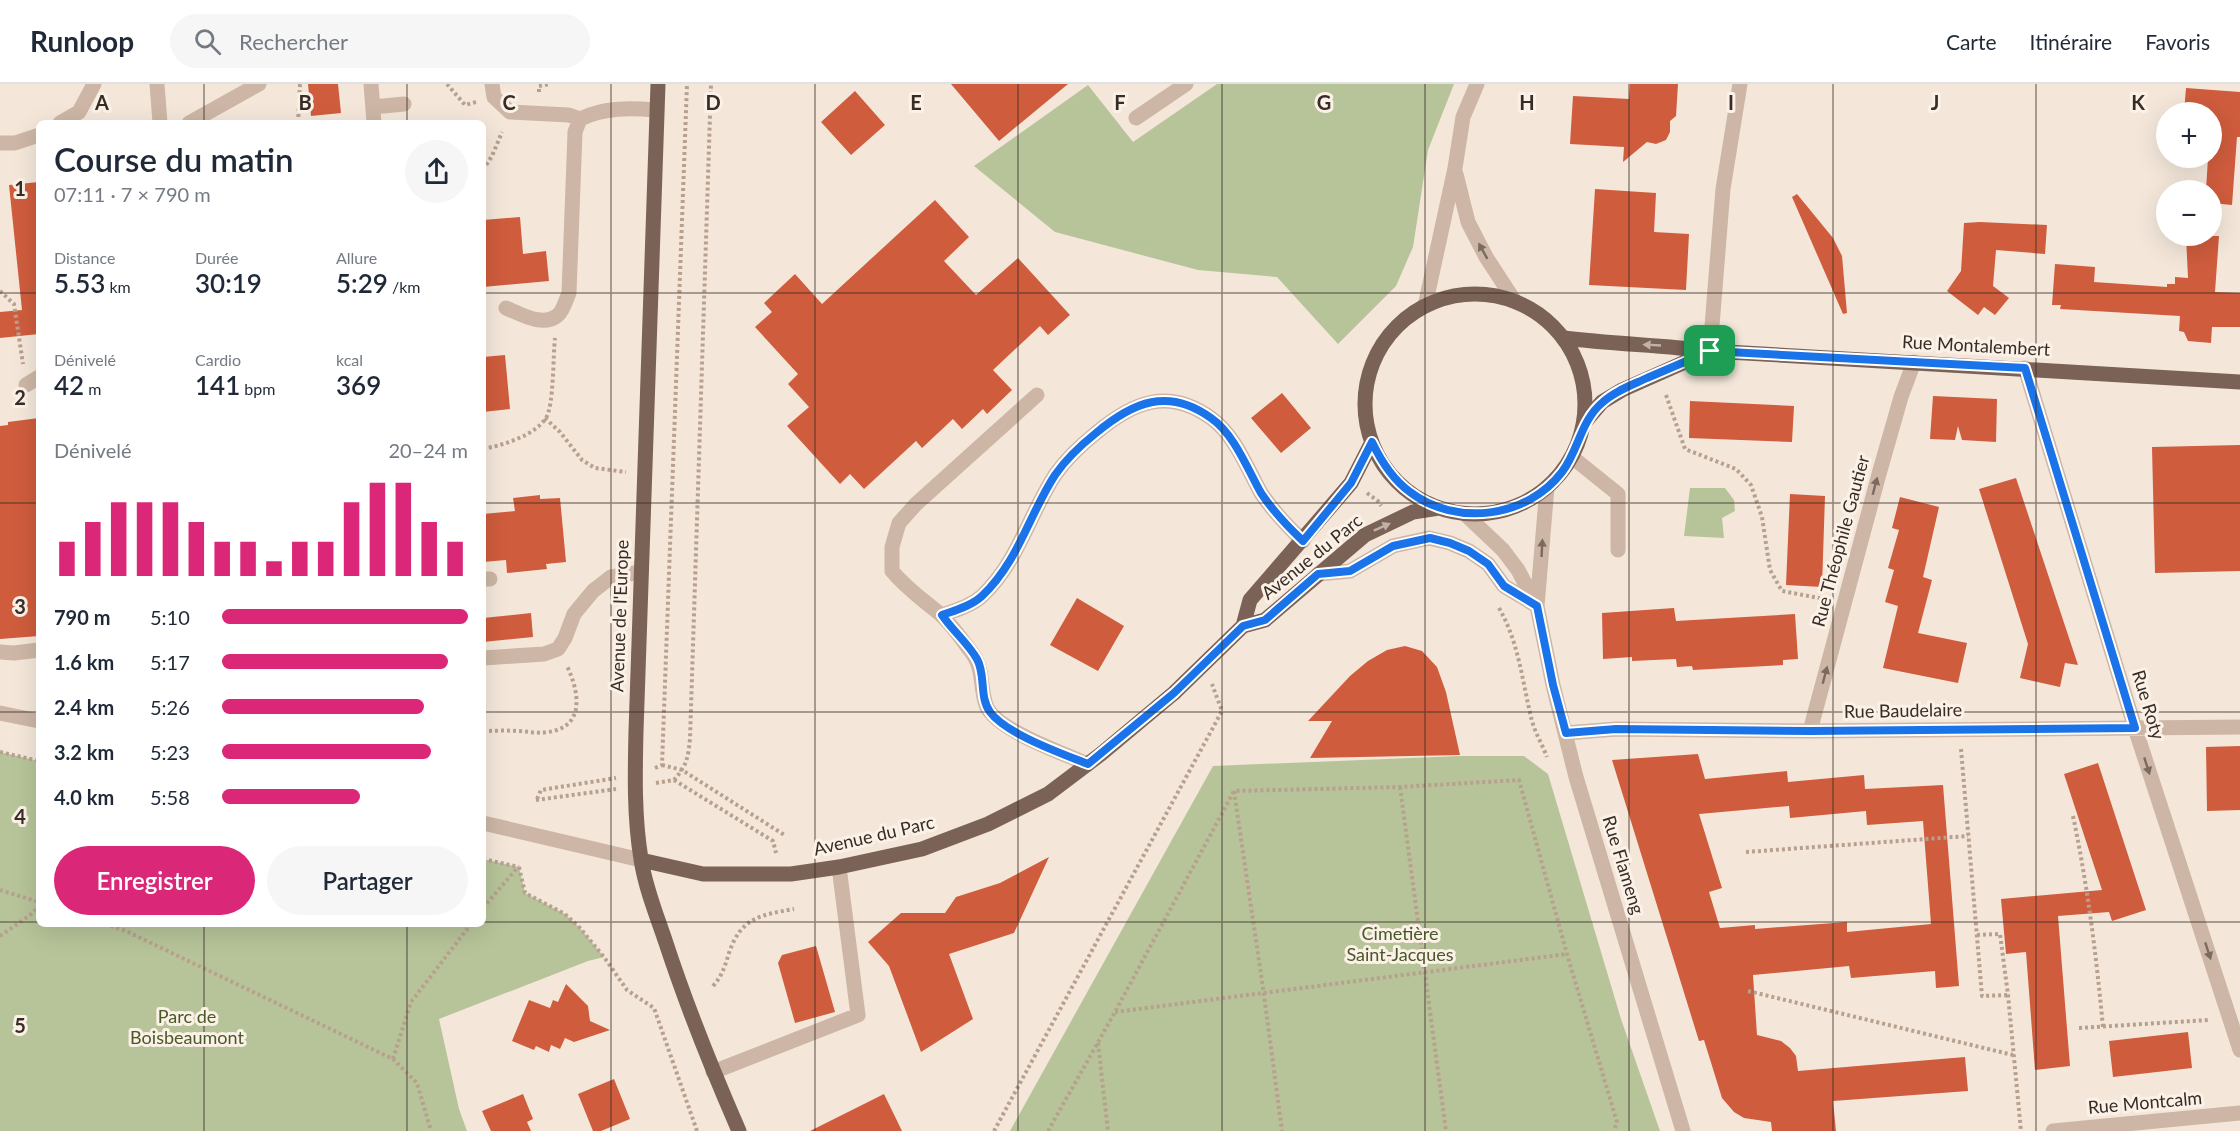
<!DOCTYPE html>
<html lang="fr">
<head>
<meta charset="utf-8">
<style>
  body { margin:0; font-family:Lato,sans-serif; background:#f6f6f7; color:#1f2937; height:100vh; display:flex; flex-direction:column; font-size:22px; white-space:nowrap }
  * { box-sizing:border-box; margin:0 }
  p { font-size:20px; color:#747a83 }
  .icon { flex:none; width:33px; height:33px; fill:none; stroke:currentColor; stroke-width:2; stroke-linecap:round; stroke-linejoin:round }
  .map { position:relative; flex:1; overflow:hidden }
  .side { position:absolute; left:36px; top:36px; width:450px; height:807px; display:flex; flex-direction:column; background:#fff; border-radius:9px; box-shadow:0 6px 24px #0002 }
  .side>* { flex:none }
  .tools { position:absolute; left:2156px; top:18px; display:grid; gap:12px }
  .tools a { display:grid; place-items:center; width:66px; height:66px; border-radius:50%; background:#fff; box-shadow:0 6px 24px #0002; font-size:30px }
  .pin { position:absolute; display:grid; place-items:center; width:51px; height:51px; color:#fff; margin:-26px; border-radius:12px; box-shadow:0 3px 9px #0006 }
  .round { display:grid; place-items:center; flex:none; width:63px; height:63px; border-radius:32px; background:#f6f6f7 }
  .head { display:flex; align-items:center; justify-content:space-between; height:102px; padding:0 18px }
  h1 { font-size:33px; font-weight:600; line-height:45px }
  .figures { display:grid; grid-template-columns:repeat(3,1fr); gap:9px; height:102px; padding:6px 18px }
  .figures div { display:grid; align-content:center }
  .figures b { font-size:26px; font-weight:600 }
  .figures small { font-size:16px; font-weight:400 }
  .figures p { font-size:16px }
  .chart { height:168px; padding:12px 18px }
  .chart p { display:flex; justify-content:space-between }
  .chart svg { width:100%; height:108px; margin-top:6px; stroke:#db2777; stroke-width:6 }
  .button { display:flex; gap:12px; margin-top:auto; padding:12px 18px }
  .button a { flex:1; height:69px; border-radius:36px; background:#db2777; color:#fff; font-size:24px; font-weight:600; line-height:69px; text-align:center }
  .button a+a { background:#f6f6f7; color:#1f2937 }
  ul { padding:0 18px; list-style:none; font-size:20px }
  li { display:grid; grid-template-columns:96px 72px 1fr; align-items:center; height:45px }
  li i { height:15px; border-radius:8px; background:#db2777 }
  header { display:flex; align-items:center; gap:36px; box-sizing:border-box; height:84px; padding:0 30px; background:#fff; border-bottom:2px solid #e0e1e3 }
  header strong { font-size:28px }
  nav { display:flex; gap:33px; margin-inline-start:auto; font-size:21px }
  .search { width:420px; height:54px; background:#f6f6f7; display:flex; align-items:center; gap:15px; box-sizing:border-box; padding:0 21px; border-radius:33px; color:#747a83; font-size:22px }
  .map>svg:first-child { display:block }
  .green { fill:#b7c499 }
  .building { fill:#cf5c3d; fill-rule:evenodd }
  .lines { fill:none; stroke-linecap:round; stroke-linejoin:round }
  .path { stroke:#b8a08f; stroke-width:4; stroke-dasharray:3 3; stroke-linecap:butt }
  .minor { stroke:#cdb6a5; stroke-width:15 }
  .major { stroke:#7b6257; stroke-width:15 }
  .oneway { fill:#7b6a60 }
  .oneway2 { fill:#c1b1a6 }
  .route-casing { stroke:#fff; stroke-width:12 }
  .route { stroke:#1a73e8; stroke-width:8 }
  .grid { fill:none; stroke:#382c27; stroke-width:1.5; stroke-opacity:0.55 }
  .labels { text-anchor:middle; stroke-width:6; stroke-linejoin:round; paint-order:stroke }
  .street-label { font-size:18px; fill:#382c27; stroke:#fbf1e7 }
  .park-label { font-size:18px; fill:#485829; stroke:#fbf1e7 }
  .grid-label { font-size:20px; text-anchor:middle; font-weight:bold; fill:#382c27; stroke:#fbf1e7; stroke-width:6; stroke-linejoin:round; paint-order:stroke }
</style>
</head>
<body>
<header>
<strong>Runloop</strong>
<div class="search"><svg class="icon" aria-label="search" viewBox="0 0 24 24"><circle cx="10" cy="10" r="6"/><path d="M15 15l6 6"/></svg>Rechercher</div>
<nav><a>Carte</a><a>Itinéraire</a><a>Favoris</a></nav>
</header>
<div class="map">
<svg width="2240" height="1047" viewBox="0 0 2240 1047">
  <rect width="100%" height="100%" fill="#f4e7da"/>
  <!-- green -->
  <path class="green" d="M1217,0H1454L1428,66L1413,163L1396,202L1338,260L1277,193L1198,186L1055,148L974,82L1088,1L1133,58Z
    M1690,404H1725L1734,416L1735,427L1722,434L1724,454L1684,452Z
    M0,668L39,677V840H483V775L519,783L525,809L565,830L580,844L604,873L588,877L439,935L459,1025L467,1047H0Z
    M1460,672H1524L1548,690L1621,935L1660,1047H1010L1213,682Z"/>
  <!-- building -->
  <path class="building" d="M308,0H338L341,29L311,32Z
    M951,0H1068L999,57Z
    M1630,0H1678L1676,32L1670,37V48L1666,56L1656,60L1647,58L1623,78L1624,63L1570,60L1573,12L1629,15Z
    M2186,4L2240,8V53H2237L2232,121L2211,119V106H2206L2208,74L2211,75V28H2184Z
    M855,7L885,41L851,71L821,38Z
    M39,98V250L0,254V228L22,226L9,101Z
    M1595,105L1656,109L1654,148L1689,150L1686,206L1589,201Z
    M1797,110L1833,154L1842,172L1847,229L1843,230L1792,113Z
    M935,116L969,153L944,177L976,211L1018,174L1070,231L1048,251L1040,242L993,286L1012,306L987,330L983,325L962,345L953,335L922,364L916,357L864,405L850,390L840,400L787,342L809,323L788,300L798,290L755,243L772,228L764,219L795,190L822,220Z
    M520,133L523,170L546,167L549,197L483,203V136Z
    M1980,138L2047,141L2045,170L1996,166L1993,202L2009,214L1995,231L1984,223L1978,231L1947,207L1961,187L1964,139Z
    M2186,152H2219L2215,208L2240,209V243H2212L2211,259L2188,257L2184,248L2179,247L2180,232L2060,225L2061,221H2052L2055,180L2095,183L2094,198L2167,203V200H2175V193L2188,194Z
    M505,271L510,325L483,328V273Z
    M1282,309L1311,344L1281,369L1251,334Z
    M1933,312L1997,315L1996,358L1962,356L1958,342L1955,356L1930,355Z
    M1690,317L1794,322L1792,358L1689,354Z
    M39,334V552L0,555V342L8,341V338Z
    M2240,361V487L2155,489L2152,363Z
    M2016,394L2078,581L2065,579L2060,603L2020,594L2028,560L1979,405Z
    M1790,410L1825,412L1822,503L1786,501Z
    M540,411V415L560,414L566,478L546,480L547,485L507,489L506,476L483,478V430L515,427L513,414Z
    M1900,413L1939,423L1923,493L1932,496L1918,549L1967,559L1958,599L1883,584L1898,522L1885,518L1894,486L1888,484L1899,446L1892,444Z
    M1077,514L1124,542L1098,587L1050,561Z
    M1674,524L1676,537L1795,530L1798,575L1783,576V581L1693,586L1692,582L1677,583L1676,575L1632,577V573L1603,575L1602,529Z
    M531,529L533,553L483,558V534Z
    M1405,562L1422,567L1437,583L1446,608L1460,671L1310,674L1332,637H1308L1350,592L1368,577L1387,566Z
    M2240,662V726L2207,727L2206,663Z
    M1698,670L1705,695L1787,687L1788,698L1864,691L1865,705L1943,701L1959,902L1936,904L1935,887L1851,894L1849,882L1753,891L1757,951L1781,957L1790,964L1796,972L1798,987L1965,973L1968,1007L1833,1017L1836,1047H1772L1771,1038L1744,1034L1734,1028L1722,1014L1704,956L1699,957L1612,676ZM1789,722L1790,734L1866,727L1867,741L1923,737L1931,840L1847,848V838L1755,845V841L1720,844L1709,808L1722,804L1699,730Z
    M2098,679L2146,826L2112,837L2109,828L2058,832L2070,982L2035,986L2026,868L2006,870L2001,815L2102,806L2064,690Z
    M1049,773L1014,849L949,870L973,935L921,968L889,882L868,858L901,829H945L956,813L1000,799Z
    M816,862L835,928L795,939L778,879L782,871Z
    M566,900L588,922L590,937L610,946L574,958L565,954L560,965L551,961L549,968L536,962L534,966L512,957L529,916L550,924L553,916L558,918Z
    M2188,948L2192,984L2113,993L2109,957Z
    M614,995L630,1035L601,1047H593L578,1010Z
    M523,1010L533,1035L527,1038L531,1047H491L482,1027Z
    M884,1010L902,1047H810Z"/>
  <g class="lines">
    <!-- path -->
    <path class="path" d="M447,0L465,21L476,18
      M539,8V2L550,0
      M298,39L300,0
      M483,86L492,72L502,48
      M0,207L14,220L23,280
      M1666,311L1685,365L1736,385L1751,401L1762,433L1770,486L1782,507L1824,515
      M545,334L560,348L582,376L595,384L626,388
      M483,365C503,361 534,352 546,334C554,321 553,271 555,254
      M1367,409L1378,417L1381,422
      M483,410H487
      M1499,524C1519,559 1522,596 1531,633C1534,647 1542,660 1547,673
      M483,647C494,647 505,646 516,647C527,647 537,650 548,648C586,643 579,607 567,582
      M1961,665L1982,912L2008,911
      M0,668L39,677
      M662,681L682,686L786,752
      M655,684L662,681L687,0
      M674,696L773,757L776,769
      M656,699L674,696C687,681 688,674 690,655L711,0
      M1400,703L1446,1047
      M1234,707L1264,911L1282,1047
      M537,715L541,706L616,694
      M536,716L616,705
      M2073,732C2088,804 2096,870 2103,943
      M1746,768L1968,752
      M483,775L519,783
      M519,783L525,809L565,830L580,844L604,873L627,906L654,924L697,1047
      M0,806L39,818
      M483,824L518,783
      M105,840L126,847L393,975L417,999L431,1047
      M1977,851L2000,850L2008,911L2021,1047
      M0,852L29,832L39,823
      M713,902C722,892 725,882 729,869C741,833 761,831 794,825
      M1748,907L2013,971
      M1115,928L1567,870
      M2079,944L2208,936
      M1098,959L1108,1047
      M393,975L411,918L471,840
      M994,1047L1222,627L1212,600
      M1048,1047L1115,928L1234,707L1400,703L1519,696L1567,870L1617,1038L1614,1047"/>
    <!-- minor -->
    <path class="minor" d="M157,0L160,39
      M371,0L374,39
      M492,0L494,13L510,28L569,31L580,35
      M373,23L404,20
      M1136,34L1186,0
      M60,39L79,28L94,0
      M189,39L259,0
      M0,59H15L39,51
      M1456,90L1468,138L1486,173L1514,216
      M1425,222L1455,84L1463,33L1477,0
      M506,224C521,230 543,244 558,231C563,227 566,216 569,209L575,48L580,35C605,23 630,24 657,26
      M1710,267L1723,105L1740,0
      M2025,284L2135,644L2240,966
      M26,301L39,293
      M1037,311L916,420L899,439L892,463V487C907,505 922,515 940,530C949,538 961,554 969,565C985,584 979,600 986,621C994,645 1064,670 1088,680
      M1572,373L1618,410V466
      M1547,403L1537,522L1553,601L1576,693L1683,1047
      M1465,430L1503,466L1518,486L1537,522
      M1318,490L1350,487L1393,462L1429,454L1450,459L1469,467L1488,480L1504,502L1537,522
      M483,495H490
      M942,531C956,526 971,522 982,512C1018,478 1029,431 1055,391C1066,375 1081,361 1096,349C1133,318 1168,303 1211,334C1235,351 1247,384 1261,409C1273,427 1287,442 1303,457
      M0,568L14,569L39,566
      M483,574L544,570L558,565L565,554L574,530L593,507L611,493L641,488
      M0,629L39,637
      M1810,647L1879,390L1901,313L1914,278
      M1566,649L1616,645L1810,647L2240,643
      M483,739L641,776
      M713,988L858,931L839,783
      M2053,1047L2240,1029"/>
    <!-- major -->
    <path class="major" d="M658,0L636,647C635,689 634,733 641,775C645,803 657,832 666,859C687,923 712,985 739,1047
      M1365 320a110 110 0 1 1 220 0a110 110 0 1 1-220 0Z
      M1564,254C1613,260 1662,261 1710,267L2240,298
      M1584,339L1602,318L1622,306L1710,267
      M1243,542L1265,536L1365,451L1413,428L1439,424
      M641,776L703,790H791L839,783L922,765L988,740L1048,710L1101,670L1174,609L1243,542L1250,516L1351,399L1372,358"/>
  </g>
  <!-- one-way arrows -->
  <defs><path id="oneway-solid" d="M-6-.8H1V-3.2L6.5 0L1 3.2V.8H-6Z" transform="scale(1.5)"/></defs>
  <g class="oneway">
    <use href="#oneway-solid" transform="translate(1483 167) rotate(-119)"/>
    <use href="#oneway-solid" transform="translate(1875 402) rotate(-75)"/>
    <use href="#oneway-solid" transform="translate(1542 464) rotate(-87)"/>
    <use href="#oneway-solid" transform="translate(1825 591) rotate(-75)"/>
    <use href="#oneway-solid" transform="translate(2147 682) rotate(72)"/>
    <use href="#oneway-solid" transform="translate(2208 867) rotate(72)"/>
  </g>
  <g class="oneway2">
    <use href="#oneway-solid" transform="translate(1652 261) rotate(-177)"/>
    <use href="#oneway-solid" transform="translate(1382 443) rotate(-24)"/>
  </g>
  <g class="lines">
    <!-- route casing -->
    <g class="route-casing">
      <path id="route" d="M1710,267L2025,284L2135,644L1810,647L1616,645L1566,649L1553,601L1537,522L1504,502L1488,480L1469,467L1450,459L1430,454L1393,462L1350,487L1318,490L1265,536L1243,542L1174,609L1088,680C1063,670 1006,650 990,628C979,613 986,591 977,575C968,559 952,546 942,531C956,526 971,522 982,512C1018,478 1029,431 1055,391C1066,375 1081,361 1096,349C1133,318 1168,303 1211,334C1234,350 1247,384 1261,409C1273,427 1287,442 1303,457L1351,399L1372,358C1381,377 1392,395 1410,408C1456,443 1527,434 1562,388C1579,366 1580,337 1603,318C1615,307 1632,301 1647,294C1668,285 1689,276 1710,267Z"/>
    </g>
    <!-- route -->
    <use href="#route" class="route"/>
  </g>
  <!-- grid -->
  <path class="grid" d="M204,0V39M407,0V39M611,0V1047M815,0V1047M1018,0V1047M1222,0V1047M1425,0V1047M1629,0V1047M1833,0V1047M2036,0V1047M0,209H39M483,209H2240M0,419H39M483,419H2240M0,628H39M483,628H2240M0,838H39M483,838H2240M204,840V1047M407,840V1047"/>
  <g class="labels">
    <!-- street labels -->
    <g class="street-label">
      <text transform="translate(1976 262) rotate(3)" y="6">Rue Montalembert</text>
      <text transform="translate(1841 457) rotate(-75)" y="6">Rue Théophile Gautier</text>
      <text transform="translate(1312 473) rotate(-39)" y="6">Avenue du Parc</text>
      <text transform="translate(620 532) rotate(-88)" y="6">Avenue de l'Europe</text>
      <text transform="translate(2148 621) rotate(73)" y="6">Rue Roty</text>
      <text transform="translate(1903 627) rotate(-1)" y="6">Rue Baudelaire</text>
      <text transform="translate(874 752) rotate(-13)" y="6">Avenue du Parc</text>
      <text transform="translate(1623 781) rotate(73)" y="6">Rue Flameng</text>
      <text transform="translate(2145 1019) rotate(-5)" y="6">Rue Montcalm</text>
    </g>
    <!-- park labels -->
    <g class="park-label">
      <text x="1400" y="856">Cimetière<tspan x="1400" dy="21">Saint-Jacques</tspan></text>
      <text x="187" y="939">Parc de<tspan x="187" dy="21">Boisbeaumont</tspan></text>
    </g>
  </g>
  <g class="grid-label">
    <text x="102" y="26">A</text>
    <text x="305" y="26">B</text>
    <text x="509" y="26">C</text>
    <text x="713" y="26">D</text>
    <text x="916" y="26">E</text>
    <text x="1120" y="26">F</text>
    <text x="1324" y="26">G</text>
    <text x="1527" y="26">H</text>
    <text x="1731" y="26">I</text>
    <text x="1935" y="26">J</text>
    <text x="2138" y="26">K</text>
    <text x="20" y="112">1</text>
    <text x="20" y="321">2</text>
    <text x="20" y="530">3</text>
    <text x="20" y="740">4</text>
    <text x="20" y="949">5</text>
  </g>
</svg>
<div class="tools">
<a>+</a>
<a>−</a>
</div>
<div class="pin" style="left:1710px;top:267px;background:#1e9e55"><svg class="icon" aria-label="arrive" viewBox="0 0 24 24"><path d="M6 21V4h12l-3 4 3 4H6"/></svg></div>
<section class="side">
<div class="head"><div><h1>Course du matin</h1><p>07:11 · 7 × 790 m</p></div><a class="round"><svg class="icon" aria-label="share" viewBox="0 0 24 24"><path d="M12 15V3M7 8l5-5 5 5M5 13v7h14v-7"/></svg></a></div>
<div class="figures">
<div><p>Distance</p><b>5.53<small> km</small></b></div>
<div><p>Durée</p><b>30:19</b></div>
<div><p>Allure</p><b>5:29<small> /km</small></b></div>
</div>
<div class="figures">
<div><p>Dénivelé</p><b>42<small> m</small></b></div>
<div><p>Cardio</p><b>141<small> bpm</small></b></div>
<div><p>kcal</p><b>369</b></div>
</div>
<div class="chart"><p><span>Dénivelé</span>20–24 m</p>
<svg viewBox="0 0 160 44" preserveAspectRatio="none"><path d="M5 44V30M15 44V22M25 44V14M35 44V14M45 44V14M55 44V22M65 44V30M75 44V30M85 44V38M95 44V30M105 44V30M115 44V14M125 44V6M135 44V6M145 44V22M155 44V30"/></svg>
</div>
<ul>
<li><b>790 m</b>5:10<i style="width:100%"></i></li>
<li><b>1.6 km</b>5:17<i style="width:92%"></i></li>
<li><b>2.4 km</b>5:26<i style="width:82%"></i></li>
<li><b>3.2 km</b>5:23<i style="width:85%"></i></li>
<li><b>4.0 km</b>5:58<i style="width:56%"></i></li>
</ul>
<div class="button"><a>Enregistrer</a><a>Partager</a></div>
</section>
</div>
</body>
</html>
